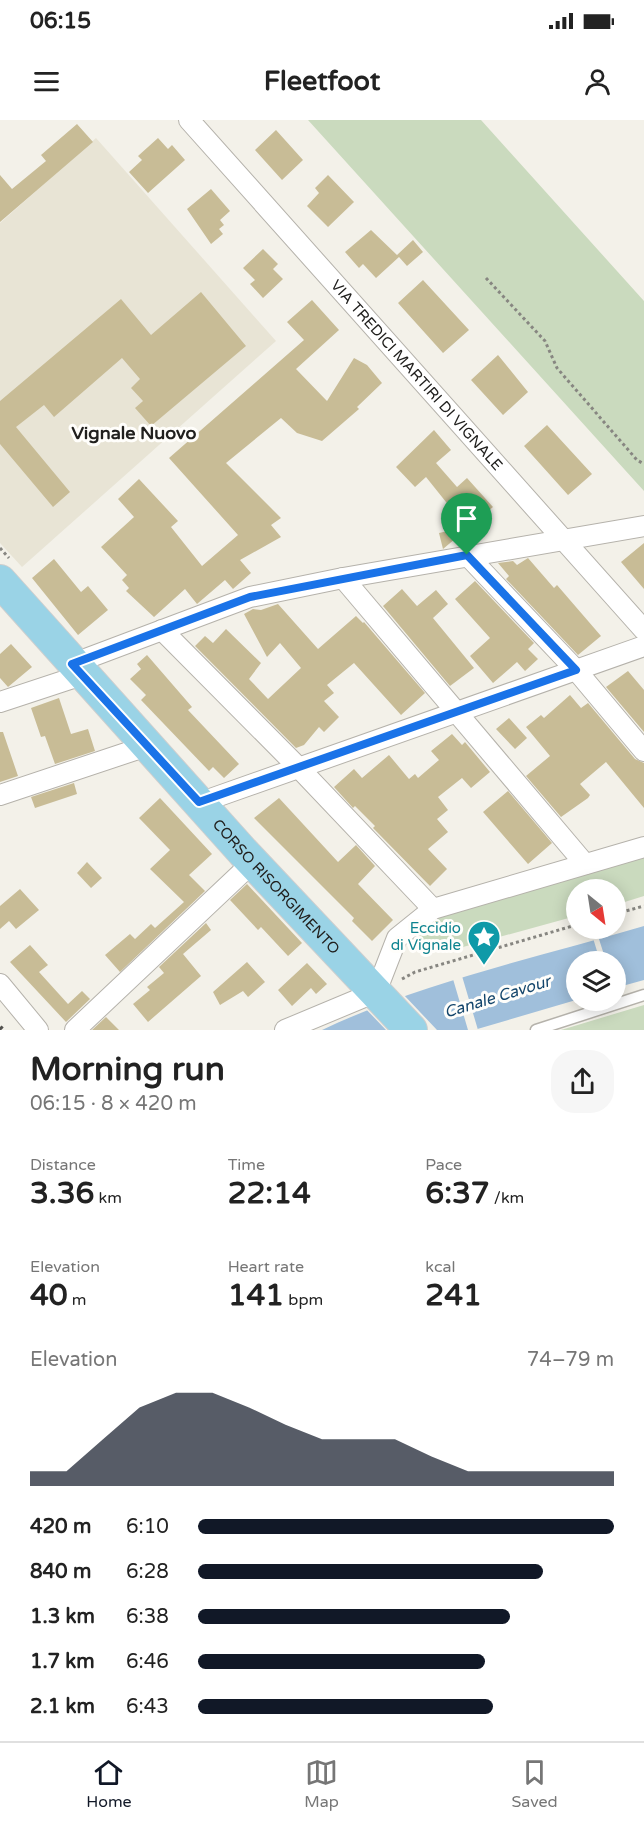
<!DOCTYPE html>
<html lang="en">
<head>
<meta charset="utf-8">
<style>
  body { margin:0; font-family:"Varela Round",sans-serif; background:#f6f6f6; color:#222; height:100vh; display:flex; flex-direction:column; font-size:22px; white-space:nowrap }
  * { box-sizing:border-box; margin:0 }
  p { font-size:20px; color:#767676 }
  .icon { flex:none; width:33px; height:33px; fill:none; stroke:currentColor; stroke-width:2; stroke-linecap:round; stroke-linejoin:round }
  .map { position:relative; height:910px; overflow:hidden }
  .sheet { display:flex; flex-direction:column; background:#fff; flex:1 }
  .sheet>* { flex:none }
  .needle { width:39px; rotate:150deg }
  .buttons { position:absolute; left:566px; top:759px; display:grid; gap:12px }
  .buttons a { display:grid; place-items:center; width:60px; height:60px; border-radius:50%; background:#fff; box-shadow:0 3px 15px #0003; font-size:30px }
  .pin { position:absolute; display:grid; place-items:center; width:51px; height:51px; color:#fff; margin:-62px -26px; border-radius:50% 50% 50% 0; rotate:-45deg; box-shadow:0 0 6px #0007 }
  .pin .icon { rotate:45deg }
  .round { display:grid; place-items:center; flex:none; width:63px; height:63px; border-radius:24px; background:#f6f6f6 }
  .headline { display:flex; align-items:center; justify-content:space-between; height:102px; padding:0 30px }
  h1 { font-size:33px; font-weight:700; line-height:45px }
  .figures { display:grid; grid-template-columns:repeat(3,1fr); gap:9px; height:102px; padding:6px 30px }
  .figures div { display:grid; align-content:center }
  .figures b { font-size:30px; font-weight:700 }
  .figures small { font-size:16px; font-weight:400 }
  .figures p { font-size:16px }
  .chart { height:168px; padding:12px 30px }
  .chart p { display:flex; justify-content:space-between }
  .chart svg { width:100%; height:108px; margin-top:6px; fill:#111827; opacity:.7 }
  ul { padding:0 30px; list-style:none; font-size:20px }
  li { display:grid; grid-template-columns:96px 72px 1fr; align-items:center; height:45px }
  li i { height:15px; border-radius:8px; background:#111827 }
  .status { display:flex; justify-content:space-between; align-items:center; height:42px; padding:0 30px; background:#fff; direction:ltr }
  .status svg { height:16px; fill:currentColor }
  header { display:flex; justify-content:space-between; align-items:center; height:78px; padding:0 30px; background:#fff; font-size:27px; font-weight:700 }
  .menu { display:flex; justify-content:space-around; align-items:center; height:84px; border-top:2px solid #e0e0e0; background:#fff; font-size:16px; color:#767676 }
  .menu a { display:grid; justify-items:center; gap:3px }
  .menu .selected { color:#111827 }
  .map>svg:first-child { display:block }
  .built { fill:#e8e4d5 }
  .green { fill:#cadabe }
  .water { fill:#a0bfdb }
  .pier { fill:#f3f1e9 }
  .building { fill:#c8bc96 }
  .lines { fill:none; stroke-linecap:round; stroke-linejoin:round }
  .service-casing { stroke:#b5b2ab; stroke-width:13 }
  .minor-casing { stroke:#b5b2ab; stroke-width:22 }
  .primary-casing { stroke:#cecece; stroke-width:34 }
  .path { stroke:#878681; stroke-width:3; stroke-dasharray:3 3; stroke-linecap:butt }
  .service { stroke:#fff; stroke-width:10 }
  .minor { stroke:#fff; stroke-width:20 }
  .primary { stroke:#9ad3e6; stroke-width:32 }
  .rail { stroke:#52514e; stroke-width:4.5; stroke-dasharray:3 6; stroke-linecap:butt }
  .route-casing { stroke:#fff; stroke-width:12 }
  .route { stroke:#1a73e8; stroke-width:8 }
  .labels { text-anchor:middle; stroke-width:6; stroke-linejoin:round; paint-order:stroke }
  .street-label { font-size:15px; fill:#21201e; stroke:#fffefb }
  .culture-label { font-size:15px; fill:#0d838f; stroke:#fffefb; text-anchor:end }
  .water-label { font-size:16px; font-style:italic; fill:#13456b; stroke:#fffefb }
  .quarter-label { font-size:18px; font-weight:bold; fill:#21201e; stroke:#fffefb }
</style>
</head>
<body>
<div class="status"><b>06:15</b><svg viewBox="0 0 49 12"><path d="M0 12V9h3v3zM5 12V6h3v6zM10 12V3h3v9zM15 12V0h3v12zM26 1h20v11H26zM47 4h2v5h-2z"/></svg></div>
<header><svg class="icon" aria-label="menu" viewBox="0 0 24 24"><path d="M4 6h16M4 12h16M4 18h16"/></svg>Fleetfoot<svg class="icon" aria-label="person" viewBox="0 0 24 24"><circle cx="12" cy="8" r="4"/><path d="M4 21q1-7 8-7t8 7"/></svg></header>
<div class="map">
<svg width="644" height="910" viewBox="0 0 644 910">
  <rect width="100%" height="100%" fill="#f3f1e9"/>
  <!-- built -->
  <path class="built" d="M96,18L276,221L22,447L0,423V103Z"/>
  <!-- green -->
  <path class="green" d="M308,0H481L644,181V371Z
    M644,734V776L615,785V770H576V796L463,827L422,833L410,821L422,805L437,796Z
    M644,885V910H561Z"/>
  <!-- water -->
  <path class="water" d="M644,806V860L615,868V842H576V880L474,910H322C423,862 536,838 644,806Z"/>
  <!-- pier -->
  <path class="pier" d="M598,816L606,841H600L593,818Z
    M462,856L478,910H468L453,859Z
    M403,874L437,910H386L364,887Z"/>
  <!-- building -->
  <path class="building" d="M77,4L93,22L0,102V55L12,69L46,41L41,35Z
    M276,10L303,40L282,60L255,30Z
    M158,18L168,29L172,25L185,40L148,73L129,52L142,40L138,36Z
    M328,55L354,82L328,107L307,86L319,73L315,68Z
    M211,69L230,91L220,100L224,105L219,109L223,114L211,124L187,89Z
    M371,110L397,135L413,120L423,132L407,146L399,137L376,158L363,144L359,148L345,132Z
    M263,129L278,144L273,149L283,159L263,178L250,164L255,160L243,148Z
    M423,160L469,210L443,233L398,183Z
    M201,172L246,226L151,306L135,288L143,281L131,268L140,259L122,238L54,297L44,285L16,307L70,372L53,387L0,324V281L121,179L151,215Z
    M312,180L339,210L296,249L327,281L354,238L367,245L382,263L357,287L359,289L322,321L297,313L281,298L226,343L281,398L271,405L281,417L240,440L251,453L233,469L225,460L197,484L185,469L154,497L126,471L129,468L122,460L127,455L101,427L134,397L118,379L139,359L178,401L171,407L202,446L238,415L169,338L304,220L287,202Z
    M498,235L528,272L503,295L471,260Z
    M547,305L592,354L568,375L524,326Z
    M434,310L451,330L436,343L457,367L467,358L493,387L443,429L439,413L466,407L426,357L415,367L396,347Z
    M644,423V469L621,442Z
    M528,438L554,468L557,465L601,516L578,535L506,459L509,456L498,443L513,441L517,445Z
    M54,439L81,472L88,466L108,490L78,515L32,458Z
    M475,461L534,523L528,529L538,539L525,551L517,542L493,563L470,536L490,518L455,479Z
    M402,469L417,486L436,470L448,484L433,498L474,548L450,566L383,486Z
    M278,484L318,529L356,496L363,503L364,502L425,573L401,595L354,543L327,565L334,573L324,581L339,597L324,612L319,607L304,625L296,628L195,526L205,516L213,523L226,509L261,543L249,559L268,579L301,548L280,523L267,537L244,494L253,489L261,490Z
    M11,524L32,547L8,567L0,558V534Z
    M147,535L192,587L188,590L239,644L224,658L213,647L209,651L141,580L146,575L130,559L141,549L137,544Z
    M628,551L644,570V612L606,567Z
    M570,575L581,588L588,583L635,639L644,643V688L606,642L580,664L590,675L588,678L561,697L526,656L550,636L526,607L541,595L544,598Z
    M59,578L71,614L88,609L95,631L55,644L45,616L41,617L31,588Z
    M509,598L527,618L515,629L496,609Z
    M0,612H3L18,656L0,662Z
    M452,614L462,625L465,622L490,652L471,668L462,658L438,677L448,690L437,699L448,712L428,729L447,749L430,766L373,708L375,706L355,686L353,688L334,667L354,649L362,658L389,635L409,659L415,654L418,658L439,640L431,631Z
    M74,663L77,674L35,688L31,677Z
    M508,671L552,723L528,744L483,692Z
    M160,678L212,734L189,755L205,771L120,852L105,835L130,814L135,819L151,804L155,808L184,782L150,749L170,730L139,698Z
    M279,678L338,742L356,725L375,746L358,764L393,800L372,821L352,801L354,798L254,698Z
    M87,742L102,758L91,768L77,753Z
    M247,764L302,823L288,836L261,807L258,810L230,780Z
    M20,769L39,790L16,809L9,801L0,809V786Z
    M206,803L211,810L183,834L201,856L148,902L133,884L150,870L147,867L164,853L159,847Z
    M30,825L48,845L39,852L68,884L82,871L90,879L66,902L10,842Z
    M247,842L265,862L248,877L243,871L220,885L213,872Z
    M307,843L327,864L316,874L311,868L292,886L278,870Z
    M106,897L119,910H92Z"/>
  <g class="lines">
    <!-- service casing -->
    <g class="service-casing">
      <path id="service" d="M536,910L644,875"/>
    </g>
    <!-- minor casing -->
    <g class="minor-casing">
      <g id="minor">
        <path id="s1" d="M189,0L644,510"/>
        <path d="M467,435L576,550L644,631"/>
        <path d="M343,458L585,744"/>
        <path d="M162,510L299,648L433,789"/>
        <path d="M72,544L250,477L343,458L644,406"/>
        <path d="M0,582L82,555"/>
        <path d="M0,675L147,626"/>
        <path d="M199,683L644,526"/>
        <path d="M0,864L38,910"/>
        <path d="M75,910L253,742"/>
        <path d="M285,910L376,872L397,818L433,789L644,727"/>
      </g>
    </g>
    <!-- primary casing -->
    <g class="primary-casing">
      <g id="primary">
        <path id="s2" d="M0,461L243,732L411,910"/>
      </g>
    </g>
    <!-- path -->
    <path class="path" d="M486,158L545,221L557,248L637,340L644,344
      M0,428L9,438
      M615,794L644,786
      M402,859L415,852L576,805"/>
    <!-- service -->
    <use href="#service" class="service"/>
    <!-- minor -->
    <use href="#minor" class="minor"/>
    <!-- primary -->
    <use href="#primary" class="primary"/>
    <!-- rail -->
    <path class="rail" d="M0,907L3,910"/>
  </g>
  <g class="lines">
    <!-- route casing -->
    <g class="route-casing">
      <path id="route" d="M467,435L576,550L199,682L72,544L250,477Z"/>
    </g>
    <!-- route -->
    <use href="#route" class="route"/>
  </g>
  <!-- icons -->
  <defs>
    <g id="sight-pin" transform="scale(1.725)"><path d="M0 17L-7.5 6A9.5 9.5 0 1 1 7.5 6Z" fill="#0f9aa8" stroke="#fffefb"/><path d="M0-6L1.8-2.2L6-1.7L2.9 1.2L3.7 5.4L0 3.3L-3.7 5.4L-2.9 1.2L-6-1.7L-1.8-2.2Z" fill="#fff"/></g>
  </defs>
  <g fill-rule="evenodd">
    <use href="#sight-pin" x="484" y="817"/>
  </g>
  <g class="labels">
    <!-- street labels -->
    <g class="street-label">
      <text dy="5" stroke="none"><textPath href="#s1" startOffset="342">VIA TREDICI MARTIRI DI VIGNALE</textPath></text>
      <text dy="5" stroke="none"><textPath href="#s2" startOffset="412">CORSO RISORGIMENTO</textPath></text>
    </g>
    <!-- culture labels -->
    <g class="culture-label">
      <text x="461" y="813">Eccidio<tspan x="461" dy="17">di Vignale</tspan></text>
    </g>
    <!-- water labels -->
    <g class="water-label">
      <text transform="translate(497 876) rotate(-17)" y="6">Canale Cavour</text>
    </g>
    <!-- quarter labels -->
    <g class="quarter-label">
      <text x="134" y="319">Vignale Nuovo</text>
    </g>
  </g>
</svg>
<div class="buttons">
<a><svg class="needle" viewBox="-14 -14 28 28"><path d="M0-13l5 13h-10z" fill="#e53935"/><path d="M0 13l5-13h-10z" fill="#767676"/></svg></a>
<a><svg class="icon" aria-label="layers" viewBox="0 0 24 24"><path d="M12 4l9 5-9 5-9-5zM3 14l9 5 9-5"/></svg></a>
</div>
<div class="pin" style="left:467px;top:435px;background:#1e9e55"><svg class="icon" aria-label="arrive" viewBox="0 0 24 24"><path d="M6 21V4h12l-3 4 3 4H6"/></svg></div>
</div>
<section class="sheet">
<div class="headline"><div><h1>Morning run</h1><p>06:15 · 8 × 420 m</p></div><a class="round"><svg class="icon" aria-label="share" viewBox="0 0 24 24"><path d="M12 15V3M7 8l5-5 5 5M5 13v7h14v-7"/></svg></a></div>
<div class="figures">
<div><p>Distance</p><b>3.36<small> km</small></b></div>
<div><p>Time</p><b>22:14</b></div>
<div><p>Pace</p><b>6:37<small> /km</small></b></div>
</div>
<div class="figures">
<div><p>Elevation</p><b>40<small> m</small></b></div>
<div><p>Heart rate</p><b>141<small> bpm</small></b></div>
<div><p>kcal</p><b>241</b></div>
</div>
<div class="chart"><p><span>Elevation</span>74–79 m</p>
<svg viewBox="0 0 160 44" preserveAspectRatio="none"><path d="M0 44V38L10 38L20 25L30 12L40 6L50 6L60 12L70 19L80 25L90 25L100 25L110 32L120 38L130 38L140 38L150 38L160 38V44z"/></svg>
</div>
<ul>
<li><b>420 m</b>6:10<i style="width:100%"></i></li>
<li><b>840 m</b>6:28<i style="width:83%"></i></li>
<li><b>1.3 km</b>6:38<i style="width:75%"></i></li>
<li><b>1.7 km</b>6:46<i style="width:69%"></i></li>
<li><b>2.1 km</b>6:43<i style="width:71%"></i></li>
</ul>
</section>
<nav class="menu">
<a class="selected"><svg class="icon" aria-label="home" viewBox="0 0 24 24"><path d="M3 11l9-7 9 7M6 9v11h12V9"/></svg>Home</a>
<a><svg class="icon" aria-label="map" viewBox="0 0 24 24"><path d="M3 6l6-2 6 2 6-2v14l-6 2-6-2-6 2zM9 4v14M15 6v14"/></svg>Map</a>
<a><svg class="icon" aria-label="saved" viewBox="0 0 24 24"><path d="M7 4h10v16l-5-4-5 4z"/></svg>Saved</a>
</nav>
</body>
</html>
